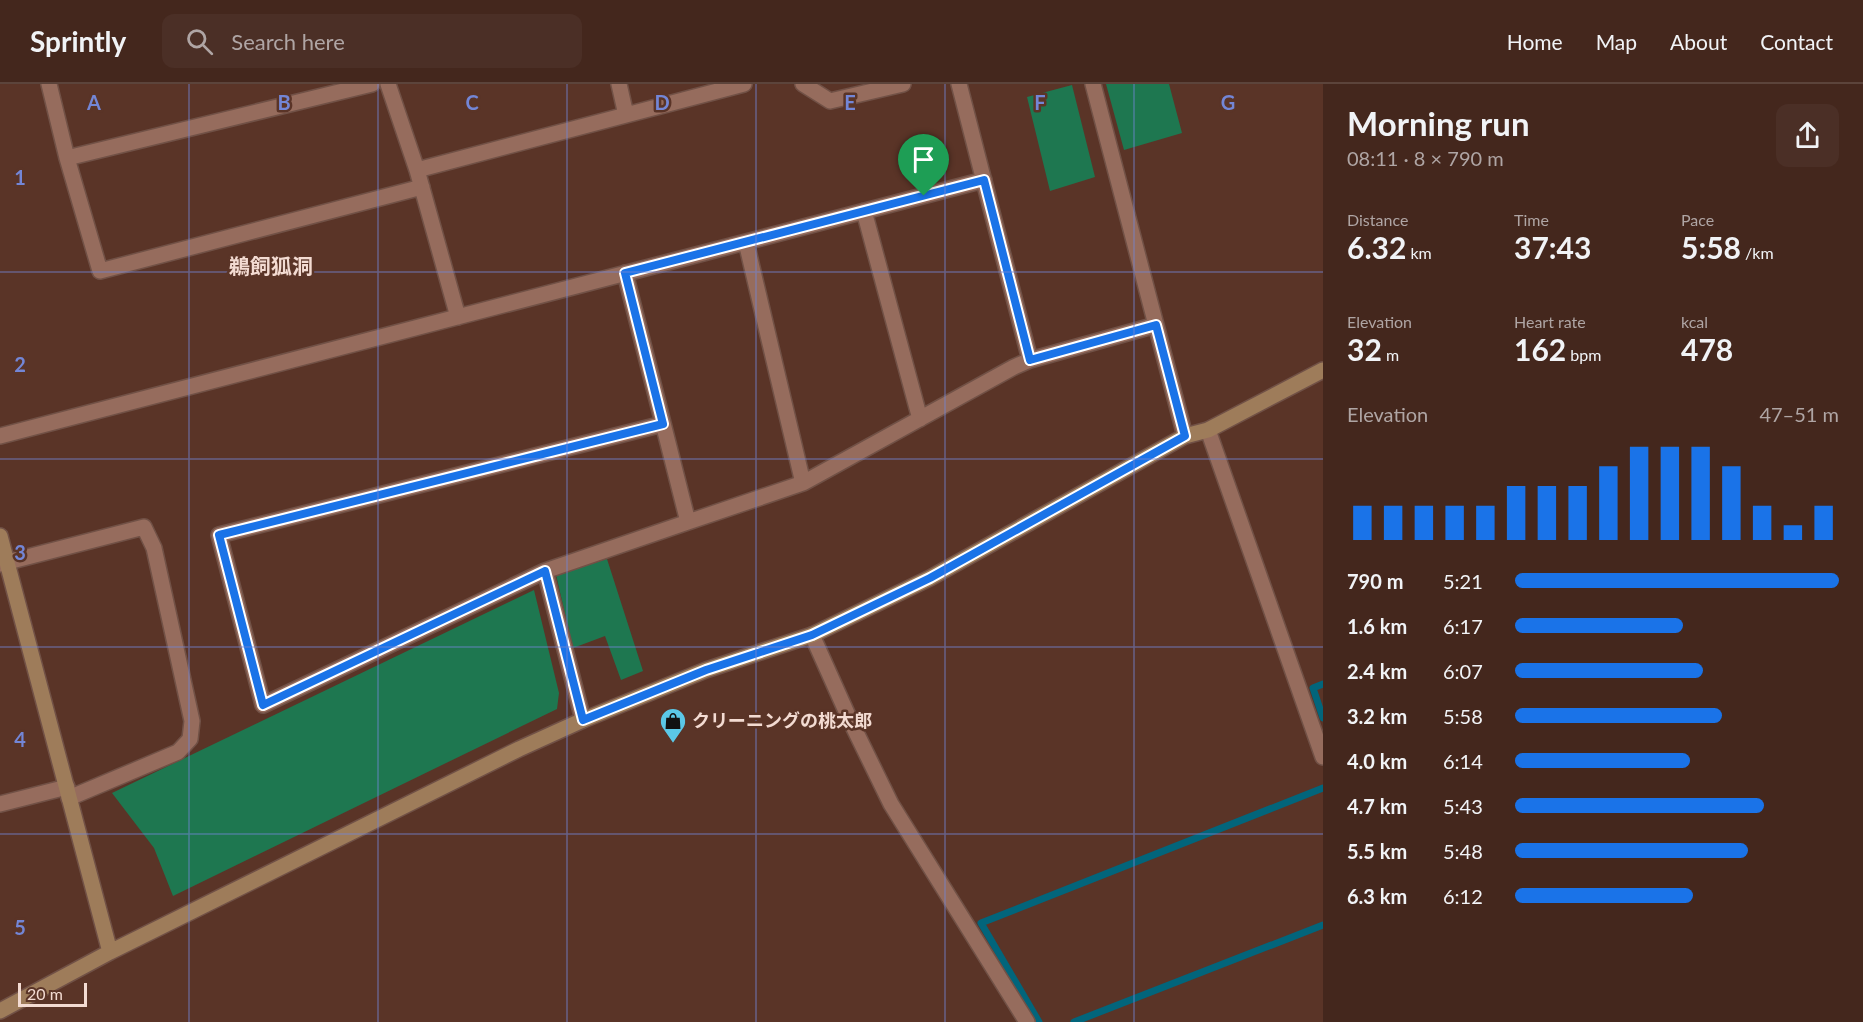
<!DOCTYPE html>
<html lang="en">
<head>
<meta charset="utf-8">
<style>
  body { margin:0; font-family:Lato,"Noto Sans JP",sans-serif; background:#4b2f26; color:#f1f3f6; height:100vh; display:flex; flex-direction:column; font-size:22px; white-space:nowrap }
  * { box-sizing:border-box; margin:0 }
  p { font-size:20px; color:#afa5a4 }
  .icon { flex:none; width:33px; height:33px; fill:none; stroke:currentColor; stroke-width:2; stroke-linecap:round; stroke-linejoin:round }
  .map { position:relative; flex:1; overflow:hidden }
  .drawer { display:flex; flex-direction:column; background:#44271d; width:540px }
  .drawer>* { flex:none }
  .scale { position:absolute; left:18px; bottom:15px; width:69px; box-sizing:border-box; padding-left:6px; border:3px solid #f3dbd2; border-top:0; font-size:16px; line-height:21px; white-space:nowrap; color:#f3dbd2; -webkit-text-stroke:4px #5a3427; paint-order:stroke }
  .pin { position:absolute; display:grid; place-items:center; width:51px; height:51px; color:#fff; margin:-62px -26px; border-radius:50% 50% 50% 0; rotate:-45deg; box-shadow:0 0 6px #0007 }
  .pin .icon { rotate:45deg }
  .round { display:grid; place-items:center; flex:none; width:63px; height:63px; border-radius:12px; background:#4b2f26 }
  .headline { display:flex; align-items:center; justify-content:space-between; height:102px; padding:0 24px }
  h1 { font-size:33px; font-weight:700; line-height:45px }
  .stats { display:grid; grid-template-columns:repeat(3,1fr); gap:9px; height:102px; padding:6px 24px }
  .stats div { display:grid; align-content:center }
  .stats b { font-size:30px; font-weight:700 }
  .stats small { font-size:16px; font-weight:400 }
  .stats p { font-size:16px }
  .chart { height:168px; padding:12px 24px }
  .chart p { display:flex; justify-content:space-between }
  .chart svg { width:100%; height:108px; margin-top:6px; stroke:#1a73e8; stroke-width:6 }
  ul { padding:0 24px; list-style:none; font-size:20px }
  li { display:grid; grid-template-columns:96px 72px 1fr; align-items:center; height:45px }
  li i { height:15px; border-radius:8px; background:#1a73e8 }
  header { display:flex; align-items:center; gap:36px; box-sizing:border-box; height:84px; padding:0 30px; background:#44271d; border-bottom:2px solid #5c443b }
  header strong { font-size:28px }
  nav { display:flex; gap:33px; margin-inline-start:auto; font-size:21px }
  .search { width:420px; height:54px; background:#4b2f26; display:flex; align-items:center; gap:15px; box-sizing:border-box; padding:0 21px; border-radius:12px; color:#afa5a4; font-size:22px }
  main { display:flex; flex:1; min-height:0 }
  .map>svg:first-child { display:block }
  .green { fill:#1e7750 }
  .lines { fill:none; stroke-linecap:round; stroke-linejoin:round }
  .stream { stroke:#02657b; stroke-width:7 }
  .street-casing { stroke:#715146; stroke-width:18 }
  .secondary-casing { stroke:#715146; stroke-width:18 }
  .street { stroke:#966c5d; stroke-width:15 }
  .secondary { stroke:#9e7c5a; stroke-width:15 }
  .route-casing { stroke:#fff; stroke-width:12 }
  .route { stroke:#1a73e8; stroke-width:8 }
  .grid { fill:none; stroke:#7386d6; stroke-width:1.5; stroke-opacity:0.55 }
  .labels { text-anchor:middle; stroke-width:5; stroke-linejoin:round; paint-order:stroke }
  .poi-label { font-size:18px; font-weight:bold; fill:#f3dbd2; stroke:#5a3427; text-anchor:start }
  .quarter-label { font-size:21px; font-weight:bold; fill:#f3dbd2; stroke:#5a3427 }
  .grid-label { font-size:20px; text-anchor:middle; font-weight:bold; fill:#7386d6; stroke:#5a3427; stroke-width:5; stroke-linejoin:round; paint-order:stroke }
</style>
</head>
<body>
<header>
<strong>Sprintly</strong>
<div class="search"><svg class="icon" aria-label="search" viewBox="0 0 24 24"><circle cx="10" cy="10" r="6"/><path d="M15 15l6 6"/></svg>Search here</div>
<nav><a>Home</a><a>Map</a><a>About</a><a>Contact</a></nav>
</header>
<main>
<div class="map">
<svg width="1323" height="938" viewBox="0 0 1323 938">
  <rect width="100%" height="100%" fill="#5a3427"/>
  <!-- green -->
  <path class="green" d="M1106,0H1169L1182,49L1124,66Z
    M1072,1L1095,93L1050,107L1027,13Z
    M607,475L643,587L621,596L605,552L573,564L556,491Z
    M534,506L559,609L557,625L173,812L154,764L112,709Z"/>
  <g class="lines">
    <!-- stream -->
    <path class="stream" d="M1323,600L1313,604L1323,634
      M1039,938L981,839L1323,704
      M1074,938L1323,841"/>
    <!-- street casing -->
    <g class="street-casing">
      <path id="street" d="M49,0L67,74L100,187L422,103
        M388,0L417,86L458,233
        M619,0L626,31
        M803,0L830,17L903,0
        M959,0L1030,276
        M1093,0L1185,352
        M67,74L372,0
        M417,86L744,0
        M864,127L920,335
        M746,158L803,399
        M625,189L688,438L803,399L1014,283L1030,276L1156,241
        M663,340L219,451L263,621L545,487L688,438
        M1208,346L1323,673
        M0,352L984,96
        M0,480L144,443L154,464L192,637L190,655L178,668L69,714
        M545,487L583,636
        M812,551L850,636L891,720L1027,938
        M0,720L67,703"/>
    </g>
    <!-- secondary casing -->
    <g class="secondary-casing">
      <path id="secondary" d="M0,452L110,868
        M0,927L110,868L519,665L583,636L706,586L812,551L930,494L1185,352L1208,346L1323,286"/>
    </g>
    <!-- street -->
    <use href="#street" class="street"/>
    <!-- secondary -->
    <use href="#secondary" class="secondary"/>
  </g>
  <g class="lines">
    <!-- route casing -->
    <g class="route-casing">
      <path id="route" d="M984,96L1030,276L1156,241L1185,352L930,494L812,551L706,586L583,636L545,487L263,621L219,451L663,340L625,189Z"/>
    </g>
    <!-- route -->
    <use href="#route" class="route"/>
  </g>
  <!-- grid -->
  <path class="grid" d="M189,0V938M378,0V938M567,0V938M756,0V938M945,0V938M1134,0V938M0,188H1323M0,375H1323M0,563H1323M0,750H1323"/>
  <!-- icons -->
  <defs>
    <g id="shop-pin" transform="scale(1.35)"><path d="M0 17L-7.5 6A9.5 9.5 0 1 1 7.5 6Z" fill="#5bc8e7" stroke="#5a3427"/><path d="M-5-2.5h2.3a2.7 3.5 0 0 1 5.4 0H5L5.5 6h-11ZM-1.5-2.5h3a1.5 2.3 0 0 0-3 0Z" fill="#111"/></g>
  </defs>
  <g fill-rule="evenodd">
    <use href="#shop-pin" x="673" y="637"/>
  </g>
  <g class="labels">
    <!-- poi labels -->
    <g class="poi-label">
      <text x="692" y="643">クリーニングの桃太郎</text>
    </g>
    <!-- quarter labels -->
    <g class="quarter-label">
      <text x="271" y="190">鵜飼狐洞</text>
    </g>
  </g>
  <g class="grid-label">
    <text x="94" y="26">A</text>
    <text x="284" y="26">B</text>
    <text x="472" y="26">C</text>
    <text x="662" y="26">D</text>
    <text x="850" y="26">E</text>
    <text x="1040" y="26">F</text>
    <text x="1228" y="26">G</text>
    <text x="20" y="101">1</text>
    <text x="20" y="288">2</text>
    <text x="20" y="476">3</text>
    <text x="20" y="663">4</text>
    <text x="20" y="851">5</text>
  </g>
</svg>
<div class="scale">20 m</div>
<div class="pin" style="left:924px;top:112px;background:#1e9e55"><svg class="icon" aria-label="arrive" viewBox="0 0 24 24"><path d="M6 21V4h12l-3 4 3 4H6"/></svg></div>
</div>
<section class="drawer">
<div class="headline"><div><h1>Morning run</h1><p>08:11 · 8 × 790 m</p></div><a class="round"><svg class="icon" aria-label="share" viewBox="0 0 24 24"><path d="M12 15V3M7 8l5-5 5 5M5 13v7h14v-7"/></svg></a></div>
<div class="stats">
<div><p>Distance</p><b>6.32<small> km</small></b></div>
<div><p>Time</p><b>37:43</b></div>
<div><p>Pace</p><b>5:58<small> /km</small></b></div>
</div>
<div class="stats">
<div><p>Elevation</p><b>32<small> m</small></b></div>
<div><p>Heart rate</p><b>162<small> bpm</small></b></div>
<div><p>kcal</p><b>478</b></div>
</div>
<div class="chart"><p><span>Elevation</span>47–51 m</p>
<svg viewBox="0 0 160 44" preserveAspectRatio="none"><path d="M5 44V30M15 44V30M25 44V30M35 44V30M45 44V30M55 44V22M65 44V22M75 44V22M85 44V14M95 44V6M105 44V6M115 44V6M125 44V14M135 44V30M145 44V38M155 44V30"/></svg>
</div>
<ul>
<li><b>790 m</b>5:21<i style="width:100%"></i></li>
<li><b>1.6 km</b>6:17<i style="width:52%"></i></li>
<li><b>2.4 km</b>6:07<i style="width:58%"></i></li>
<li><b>3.2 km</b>5:58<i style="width:64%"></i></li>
<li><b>4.0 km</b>6:14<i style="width:54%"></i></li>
<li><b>4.7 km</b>5:43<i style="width:77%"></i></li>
<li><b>5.5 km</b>5:48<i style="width:72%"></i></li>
<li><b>6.3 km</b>6:12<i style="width:55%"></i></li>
</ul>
</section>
</main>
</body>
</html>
